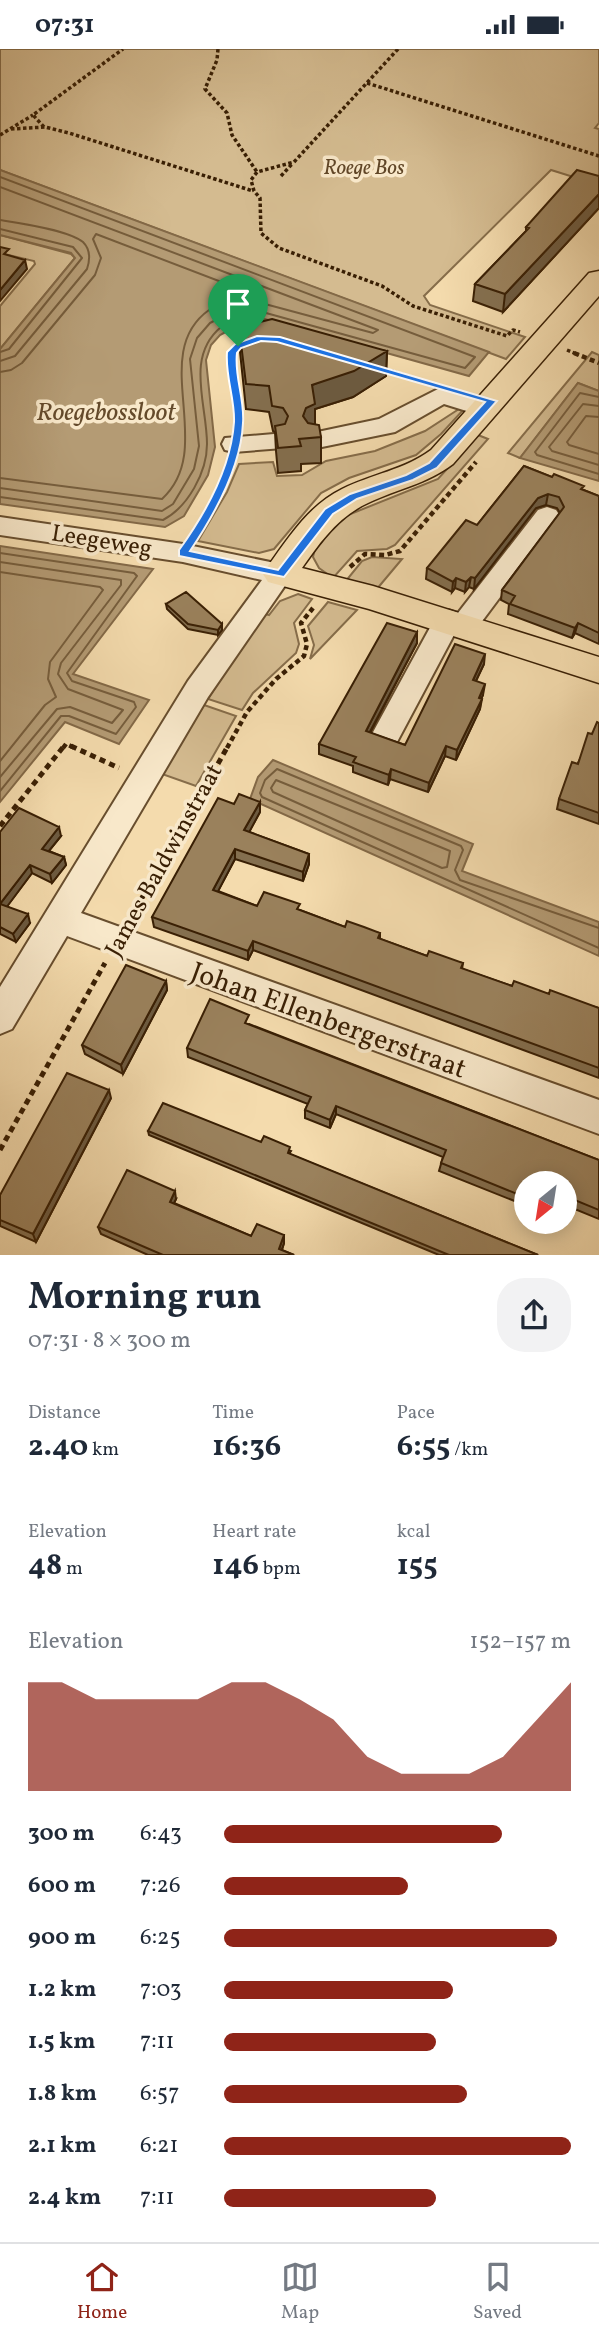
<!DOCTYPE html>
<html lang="en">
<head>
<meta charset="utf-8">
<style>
  body { margin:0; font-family:Vollkorn,serif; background:#f2f2f3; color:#1f2937; height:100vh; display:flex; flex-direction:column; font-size:26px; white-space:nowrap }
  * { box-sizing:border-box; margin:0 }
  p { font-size:23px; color:#747a83 }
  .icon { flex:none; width:38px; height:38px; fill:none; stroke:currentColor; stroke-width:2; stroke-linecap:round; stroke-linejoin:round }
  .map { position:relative; height:1206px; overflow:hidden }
  .sheet { display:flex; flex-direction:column; background:#fff; flex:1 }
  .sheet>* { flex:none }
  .needle { width:46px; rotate:210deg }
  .controls { position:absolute; left:514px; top:1122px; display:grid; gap:14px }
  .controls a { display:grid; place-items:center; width:63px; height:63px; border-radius:50%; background:#fff; box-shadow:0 4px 18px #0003; font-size:35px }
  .pin { position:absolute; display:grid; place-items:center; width:60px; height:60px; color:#fff; margin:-72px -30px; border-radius:50% 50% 50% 0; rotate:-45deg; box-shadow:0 0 7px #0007 }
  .pin .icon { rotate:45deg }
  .round { display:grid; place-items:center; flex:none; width:74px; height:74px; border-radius:28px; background:#f2f2f3 }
  .overview { display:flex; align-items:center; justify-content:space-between; height:119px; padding:0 28px }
  h1 { font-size:38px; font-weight:700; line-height:52px }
  .figures { display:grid; grid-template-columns:repeat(3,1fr); gap:10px; height:119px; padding:7px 28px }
  .figures div { display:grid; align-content:center }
  .figures b { font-size:30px; font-weight:700 }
  .figures small { font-size:19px; font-weight:400 }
  .figures p { font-size:19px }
  .chart { height:196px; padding:14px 28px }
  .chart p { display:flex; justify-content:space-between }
  .chart svg { width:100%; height:126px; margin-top:7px; fill:#8f2418; opacity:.7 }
  ul { padding:0 28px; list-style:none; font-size:23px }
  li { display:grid; grid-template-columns:112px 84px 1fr; align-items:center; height:52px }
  li i { height:18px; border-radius:9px; background:#8f2418 }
  .status { display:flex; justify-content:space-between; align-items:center; height:49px; padding:0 35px; background:#fff; direction:ltr }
  .status svg { height:19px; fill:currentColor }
  .menu { display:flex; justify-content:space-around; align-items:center; height:98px; border-top:2px solid #e0e1e3; background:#fff; font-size:19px; color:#747a83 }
  .menu a { display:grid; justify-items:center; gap:4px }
  .menu .active { color:#8f2418 }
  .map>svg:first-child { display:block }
  .green { fill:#d4bb90; stroke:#866d4a; stroke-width:2 }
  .water { fill:#b49b74; stroke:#836947; stroke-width:2 }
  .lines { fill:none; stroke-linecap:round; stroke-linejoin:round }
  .shore { stroke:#765d3c; stroke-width:2 }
  .minor-casing { stroke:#684e2e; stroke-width:4 }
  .major-casing { stroke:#391f04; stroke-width:3 }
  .path-far2 { stroke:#391f04; stroke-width:3.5; stroke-dasharray:3.5 2.5; stroke-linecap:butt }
  .path-far1 { stroke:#391f04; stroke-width:4.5; stroke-dasharray:5 3.5; stroke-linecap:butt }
  .path { stroke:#391f04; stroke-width:5; stroke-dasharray:6 4.5; stroke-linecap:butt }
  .minor { fill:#f8e8ca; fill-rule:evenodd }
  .major { fill:#f4dbad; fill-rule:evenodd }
  .wall { fill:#846f4f; stroke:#391f04; stroke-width:2 }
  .shaded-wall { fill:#6c5a40; stroke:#391f04; stroke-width:2 }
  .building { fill:#9a815c; stroke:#391f04; stroke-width:2 }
  .route { fill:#1a73e8; stroke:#fff; stroke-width:2; fill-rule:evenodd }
  .labels { text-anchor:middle; stroke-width:7; stroke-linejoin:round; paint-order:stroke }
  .far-park-label { font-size:21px; font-style:italic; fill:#604627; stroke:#f8e8ca }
  .street-label { font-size:24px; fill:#391f04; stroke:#f8e8ca }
  .water-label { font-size:26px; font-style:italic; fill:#644a2b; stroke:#f8e8ca }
  .near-street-label { font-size:28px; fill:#391f04; stroke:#f8e8ca }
</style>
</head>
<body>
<div class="status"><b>07:31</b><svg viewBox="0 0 49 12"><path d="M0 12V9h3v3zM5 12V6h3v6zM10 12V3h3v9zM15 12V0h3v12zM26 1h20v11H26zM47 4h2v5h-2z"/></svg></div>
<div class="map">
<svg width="599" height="1206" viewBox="0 0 599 1206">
  <rect width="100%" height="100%" fill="#f4dbad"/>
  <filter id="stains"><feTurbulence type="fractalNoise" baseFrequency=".00286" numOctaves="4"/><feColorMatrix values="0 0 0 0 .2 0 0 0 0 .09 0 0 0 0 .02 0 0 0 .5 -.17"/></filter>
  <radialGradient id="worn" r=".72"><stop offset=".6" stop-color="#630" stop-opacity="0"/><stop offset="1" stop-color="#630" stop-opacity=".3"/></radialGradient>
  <!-- green -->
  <path class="green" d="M0,0H599V74L595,79L599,80V136L551,121L424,247L430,256L525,288L506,310L0,121Z
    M0,186L71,205L75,209L0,300V257L35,215L34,212L0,204Z
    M592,303L599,306V342L578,334L520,409L508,404Z
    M462,358L465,359L441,385L416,406L349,429L321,444L274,500L259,504L198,492L227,443L239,415L273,413L277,427L302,426L326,412L375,402L425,382Z
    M478,386L488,390L395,496L387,500L357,502L333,529L319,519L313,508L316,495L343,468L438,430Z
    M372,508L402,510L376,541L345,533L362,512Z
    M298,545L312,550L294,574L299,595L296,604L253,644L242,661L208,650L262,564L269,566L280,552Z
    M328,553L357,561L310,610L314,596L308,577Z
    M204,656L236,667L196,737L162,725Z"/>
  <!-- water -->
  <path class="water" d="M0,121L489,303L469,327L265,270L247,272L233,279L220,286L211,296L206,311L215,398L208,426L184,467L165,478L0,455V300L75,209L71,204L0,186Z
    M578,334L599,342V432L520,409Z
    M0,497L153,520L73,625L149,651L119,695L65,673L0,753Z
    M273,711L473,795L462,822L599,873V907L250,750L258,728Z"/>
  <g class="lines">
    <!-- shore -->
    <path class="shore" d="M0,128L475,308L465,319L266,264C250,264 233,268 221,278C185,308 207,355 207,395C207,423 188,458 163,471L0,448
      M0,138L378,281L373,284L265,255L241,258L210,274L197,289L190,310L199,397L194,420L173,455L162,462L0,439
      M0,171C19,174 69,181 83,193C91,201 90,211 87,220L15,307L0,312
      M0,180L73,198L82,209L9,300L0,303
      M0,323L11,321L22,314L95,226L101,209L93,190L96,185L245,242L244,246C233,251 219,254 209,261C147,305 218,399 162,450L0,429
      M599,348L580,344L535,403L537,406L599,425
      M599,357L583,355L549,398L552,402L599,416
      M599,368L586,367L567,393L569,396L599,405
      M0,504L134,524L137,527L67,624L72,632L134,653L136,658L116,685L69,667H61L0,742
      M0,513L121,531V536L61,614L58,625L68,640L123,661L112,674L70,658L57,660L0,728
      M0,523L100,538L103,541L50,613L48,630L56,648L45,656L0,712
      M276,731L450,802L447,818L442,819L273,743L271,739Z
      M599,879L460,831L455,821L463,801L461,797L277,720L265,731L260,744L262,748L599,899"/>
    <!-- minor casing -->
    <g class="minor-casing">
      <path id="minor" d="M442,338L494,355L498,360L494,365L486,368L444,355L395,383L317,399L308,397L305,391L308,385L379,370Z
        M274,385L283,387L286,393L283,399L234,403L225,401L222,395L225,389Z
        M547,458L556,461L560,467L556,473L474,583L464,586L455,584L397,693L387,697L377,693L372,685L438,564L448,561L458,564L538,461Z
        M0,468L183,495L280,515L289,518L293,525L208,648L81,864L599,1051V1085L67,887L12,980L0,985V938L188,632L262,531L183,513L0,486Z"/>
    </g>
    <!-- major casing -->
    <g class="major-casing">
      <path id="major" d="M599,222V247L453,415C427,435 397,440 368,454C339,467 320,493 302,519L373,537L599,608V634L369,560L268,533L263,525L268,517C289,488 309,456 342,440C372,425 404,421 431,401L589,224Z"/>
    </g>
    <!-- path-far2 -->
    <path class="path-far2" d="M218,0L217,11L205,40L227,64L232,86L257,123
      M398,0L294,113L257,123L251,131L254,142L260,149L261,184L279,199L382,237L413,257L507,287L513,281L520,283
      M367,34L599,107
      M44,78L33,66L123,0
      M11,80L45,78L69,84L253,142
      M0,86L33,66
      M281,127L293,114
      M567,301L579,306
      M232,306L243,294"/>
    <!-- path-far1 -->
    <path class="path-far1" d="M232,304L238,374
      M574,304L599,314
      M383,320L425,333
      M196,484L205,471L230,414
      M350,518L365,505L385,506L400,502L476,413
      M63,699L66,695L75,699
      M227,699L247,663L276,630L304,607L307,595L301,574L313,559"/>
    <!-- path -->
    <path class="path" d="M71,697L119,719
      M0,777L64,697
      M130,870L228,697
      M0,1101L105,914"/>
    <!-- minor -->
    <use href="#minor" class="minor"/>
    <!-- major -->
    <use href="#major" class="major"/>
  </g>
  <!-- wall -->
  <path class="wall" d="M599,127V159L503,263L473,252L475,235L526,182V178Z
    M239,278L387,302L386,327L353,348L315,360V375L321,388V414L301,415V422L278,424L276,402L275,383L273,382L269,363L246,360L240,303Z
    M524,417L599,447V595L575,584L572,589L508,565L509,555L501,551L502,541L560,464L557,459L546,456L536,459L474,540L469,538L465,543L455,539L452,543L426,530L427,519L477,476Z
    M166,555L222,575V581L218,586L188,580L167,560Z
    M417,583V594L370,684L405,696L484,615L476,632L483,646L481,650L480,660L456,711L445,707L428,743L390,730L388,736L353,723V717L319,705V695Z
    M599,674V775L557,760L559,750Z
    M260,763L249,783L309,805V815L303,832L235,810L218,842L257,857L300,861L345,878L380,884V890L427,907L463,914L462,920L512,937L549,945L599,959V1029L253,901L248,911L154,878L152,868Z
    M0,783L61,787L49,802L64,808L66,816L52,834L32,824L7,857L30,874L16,893L0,885Z
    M166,932L167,941L123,1025L85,1005L82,996Z
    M249,975L599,1111V1170L565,1156V1134H527V1157L439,1122L443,1108L336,1065L330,1079L305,1069V1061L308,1055L188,1008L187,999Z
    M111,1049L36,1193L0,1177V1146Z
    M148,1082L261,1093L291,1102L289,1105L538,1206H439L149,1086Z
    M176,1150L174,1154L251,1187L284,1186V1194L282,1201L294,1206H148L101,1185L98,1178Z"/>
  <!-- shaded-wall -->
  <path class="shaded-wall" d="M599,145V159L503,263L505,245Z
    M25,211L27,220L0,252V241Z
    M387,302L386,327L353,348L315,360V381L306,384L303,367L312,336Z
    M548,445L546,456L536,459L474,540L475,529L538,449Z
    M471,528L469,538L465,543L466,533Z
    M456,529L455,539L452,543L453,533Z
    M578,574L575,584L572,589L575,579Z
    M222,575V581L218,586V581Z
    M417,583V594L365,692L366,682Z
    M485,605L484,615L471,642L473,631Z
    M485,635L483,646L477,659L479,649Z
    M482,650L480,660L456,711L457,701Z
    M446,697L445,707L428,743L429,734Z
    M391,720L390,730L388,736L389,726Z
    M260,753V763L245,791L244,781Z
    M59,778L61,787L44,808L42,800Z
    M235,800V810L214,850L213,841Z
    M309,805V815L303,832V823Z
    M64,808L66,816L52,834L50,825Z
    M30,816L32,824L3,863L0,855Z
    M28,865L30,874L16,893L13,885Z
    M253,892V901L248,911V902Z
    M166,932L167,941L123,1025L121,1016Z
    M109,1041L111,1049L36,1193L33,1185Z
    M336,1057V1065L330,1079V1071Z
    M175,1142L176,1150L171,1160L170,1153Z
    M284,1186V1194L280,1206L279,1200Z"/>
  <!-- building -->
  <path class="building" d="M577,121L599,127V145L505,245L475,235L529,179L526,178Z
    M0,198L9,200L4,205L25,211L0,241Z
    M272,270L387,302L354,322L312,336L315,355L306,359L303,367L308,374L319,376L321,388L299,390L301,397L278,399L275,377L285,375L288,367L283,359L272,357L269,337L246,335L239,278Z
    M524,417L552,428L554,425L584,437L581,440L599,447V584L578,574L575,579L510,555L515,547L502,541L564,458L559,448L548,445L538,449L475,529L471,528L466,533L456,529L453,533L427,519L466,471L477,476Z
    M186,543L222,575L218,581L188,575L166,555Z
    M387,574L417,583L366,682L405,696L455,595L485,605L473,631L485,635L479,649L482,650L457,701L446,697L429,734L391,720L389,726L353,713L356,708L319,695Z
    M597,673L599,674V764L559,750L572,713L578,715L588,684L592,685Z
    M239,745L260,753L244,781L309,805L303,823L235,800L213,841L257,857L264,843L300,855L297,860L345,878L347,872L364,878L380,884L378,889L427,907L429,902L463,914L461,919L512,937L514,932L549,945L550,941L599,959V1019L253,892L248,902L152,868L218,749L234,755Z
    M19,759L59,778L42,800L64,808L50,825L30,816L0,855L28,865L13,885L0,878V783Z
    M126,916L166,932L121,1016L82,996Z
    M210,950L249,966L245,974L599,1111V1161L565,1147V1134H527V1149L441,1114L446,1101L336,1057L330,1071L305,1061L311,1048L187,999Z
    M67,1024L109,1041L33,1185L0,1171V1146Z
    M163,1054L261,1093L264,1087L290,1098L288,1104L538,1206H449L148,1082Z
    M127,1121L175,1142L170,1153L251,1187L257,1175L284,1186L279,1200L294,1206H163L98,1178Z"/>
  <!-- route -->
  <path class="route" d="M257,287L280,288L497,352L437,419L413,431L357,450L333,465L284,528L179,507V501C205,465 231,419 234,373C235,350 225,327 227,303L235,295ZM261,292L277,293L485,353L429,414L406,426L350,445L325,460L278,521L190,502C215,465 241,419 243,374C245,350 234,327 237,304L241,299Z"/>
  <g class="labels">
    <!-- far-park labels -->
    <g class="far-park-label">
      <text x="364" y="125">Roege Bos</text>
    </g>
    <!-- street labels -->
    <g class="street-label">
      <text transform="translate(102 491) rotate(9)" y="8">Leegeweg</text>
      <text transform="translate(163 811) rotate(-61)" y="8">James Baldwinstraat</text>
    </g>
    <!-- water labels -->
    <g class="water-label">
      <text x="106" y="371">Roegebossloot</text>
    </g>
    <!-- near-street labels -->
    <g class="near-street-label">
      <text transform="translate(329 970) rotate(20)" y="10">Johan Ellenbergerstraat</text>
    </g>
  </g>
  <rect width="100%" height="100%" filter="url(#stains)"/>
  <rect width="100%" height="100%" fill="url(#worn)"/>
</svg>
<div class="controls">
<a><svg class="needle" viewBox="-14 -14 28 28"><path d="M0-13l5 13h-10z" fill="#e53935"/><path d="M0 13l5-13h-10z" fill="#747a83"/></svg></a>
</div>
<div class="pin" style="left:238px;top:297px;background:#1e9e55"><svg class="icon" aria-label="arrive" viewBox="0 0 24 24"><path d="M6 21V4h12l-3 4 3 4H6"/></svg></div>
</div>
<section class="sheet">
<div class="overview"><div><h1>Morning run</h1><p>07:31 · 8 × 300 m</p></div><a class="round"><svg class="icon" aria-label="share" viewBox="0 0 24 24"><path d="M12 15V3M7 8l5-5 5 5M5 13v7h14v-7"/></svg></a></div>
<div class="figures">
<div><p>Distance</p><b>2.40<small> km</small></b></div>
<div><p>Time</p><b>16:36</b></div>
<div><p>Pace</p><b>6:55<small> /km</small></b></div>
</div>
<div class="figures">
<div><p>Elevation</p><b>48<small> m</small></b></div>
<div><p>Heart rate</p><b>146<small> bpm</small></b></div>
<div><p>kcal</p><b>155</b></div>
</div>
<div class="chart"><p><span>Elevation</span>152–157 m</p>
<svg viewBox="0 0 160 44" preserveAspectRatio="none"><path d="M0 44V6L10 6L20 12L30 12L40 12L50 12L60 6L70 6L80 12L90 19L100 32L110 38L120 38L130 38L140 32L150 19L160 6V44z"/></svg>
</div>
<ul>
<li><b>300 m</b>6:43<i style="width:80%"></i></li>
<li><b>600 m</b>7:26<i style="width:53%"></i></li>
<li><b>900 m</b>6:25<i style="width:96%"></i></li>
<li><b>1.2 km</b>7:03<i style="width:66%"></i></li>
<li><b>1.5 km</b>7:11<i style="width:61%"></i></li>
<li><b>1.8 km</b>6:57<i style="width:70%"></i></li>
<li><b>2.1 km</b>6:21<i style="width:100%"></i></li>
<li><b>2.4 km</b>7:11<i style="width:61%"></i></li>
</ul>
</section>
<nav class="menu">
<a class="active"><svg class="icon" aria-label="home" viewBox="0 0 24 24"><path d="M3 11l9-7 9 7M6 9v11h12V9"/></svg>Home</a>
<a><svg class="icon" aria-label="map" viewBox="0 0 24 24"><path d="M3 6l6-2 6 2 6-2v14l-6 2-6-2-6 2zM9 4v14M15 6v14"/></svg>Map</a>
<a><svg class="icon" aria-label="saved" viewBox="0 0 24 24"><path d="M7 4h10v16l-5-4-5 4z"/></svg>Saved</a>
</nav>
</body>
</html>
